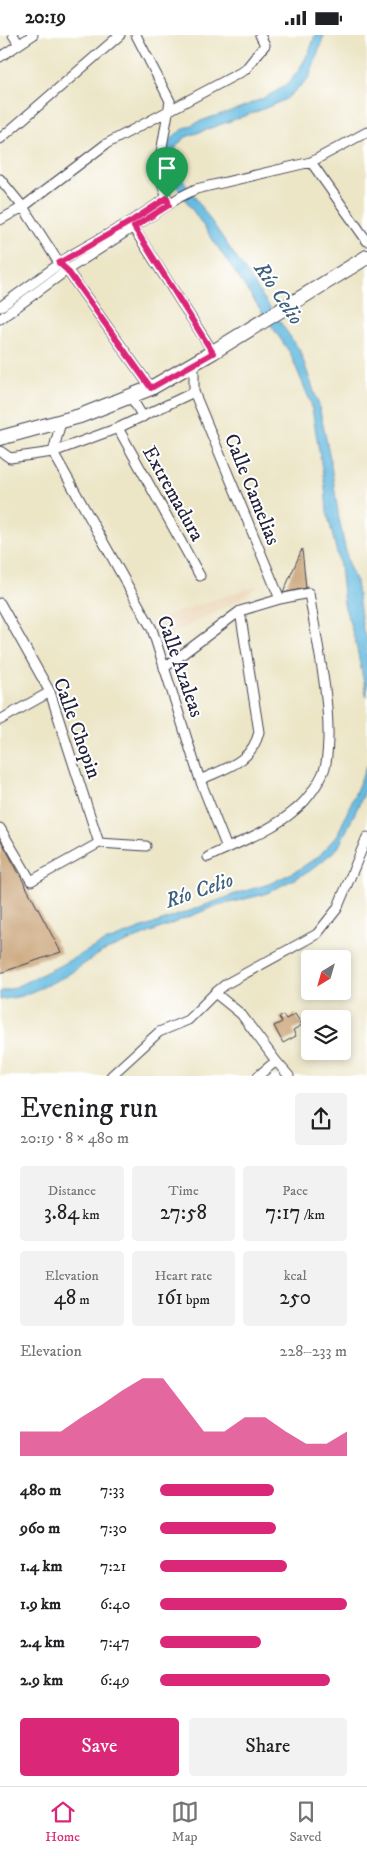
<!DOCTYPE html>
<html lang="en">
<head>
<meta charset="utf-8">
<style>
  body { margin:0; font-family:"IM FELL DW Pica",serif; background:#f2f2f2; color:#202124; height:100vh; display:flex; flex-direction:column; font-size:19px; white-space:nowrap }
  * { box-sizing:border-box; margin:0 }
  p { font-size:16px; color:#757577 }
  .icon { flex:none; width:28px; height:28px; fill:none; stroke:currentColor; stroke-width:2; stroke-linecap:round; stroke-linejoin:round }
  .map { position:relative; height:1041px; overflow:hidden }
  .panel { display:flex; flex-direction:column; background:#fff; flex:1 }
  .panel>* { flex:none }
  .needle { width:32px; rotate:217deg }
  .tools { position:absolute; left:301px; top:915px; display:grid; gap:10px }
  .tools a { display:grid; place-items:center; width:50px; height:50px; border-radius:5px; background:#fff; box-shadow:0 2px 8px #0003; font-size:25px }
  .pin { position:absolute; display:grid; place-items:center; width:42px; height:42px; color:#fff; margin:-51px -21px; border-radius:50% 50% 50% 0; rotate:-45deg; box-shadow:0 0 5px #0007 }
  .pin .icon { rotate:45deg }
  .round { display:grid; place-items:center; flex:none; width:52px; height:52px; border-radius:5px; background:#f2f2f2 }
  .overview { display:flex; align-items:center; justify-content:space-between; height:85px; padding:0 20px }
  h1 { font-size:28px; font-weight:600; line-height:38px }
  .metrics { display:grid; grid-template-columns:repeat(3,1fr); gap:8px; height:85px; padding:5px 20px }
  .metrics div { display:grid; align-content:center; border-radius:5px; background:#f2f2f2; text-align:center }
  .metrics b { font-size:21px; font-weight:600 }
  .metrics small { font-size:14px; font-weight:400 }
  .metrics p { font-size:14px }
  .chart { height:140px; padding:10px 20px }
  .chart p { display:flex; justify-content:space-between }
  .chart svg { width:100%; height:90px; margin-top:5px; fill:#db2777; opacity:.7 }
  .action { display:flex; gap:10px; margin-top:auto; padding:10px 20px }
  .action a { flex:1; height:58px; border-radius:5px; background:#db2777; color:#fff; font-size:20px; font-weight:600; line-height:58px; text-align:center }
  .action a+a { background:#f2f2f2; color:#202124 }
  ul { padding:0 20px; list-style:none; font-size:16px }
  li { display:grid; grid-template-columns:80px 60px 1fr; align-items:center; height:38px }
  li i { height:12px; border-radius:6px; background:#db2777 }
  .status { display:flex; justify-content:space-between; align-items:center; height:35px; padding:0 25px; background:#fff; direction:ltr }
  .status svg { height:14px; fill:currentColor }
  .menu { display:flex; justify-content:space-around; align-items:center; height:70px; border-top:1px solid #e0e0e0; background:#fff; font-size:14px; color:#757577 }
  .menu a { display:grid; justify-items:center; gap:2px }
  .menu .selected { color:#db2777 }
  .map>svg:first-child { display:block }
  .built { fill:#ecd7ba }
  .water { fill:#63bae0; stroke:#426e8e }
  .building { fill:#c69e70 }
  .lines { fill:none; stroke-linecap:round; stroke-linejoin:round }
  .street-casing { stroke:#403f50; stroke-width:11 }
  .primary-casing { stroke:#403f50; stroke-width:16 }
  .street { stroke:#fff; stroke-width:9 }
  .primary { stroke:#fff; stroke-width:14 }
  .route-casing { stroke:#fff; stroke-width:10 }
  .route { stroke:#db2777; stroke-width:6 }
  .labels { text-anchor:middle; stroke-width:4; stroke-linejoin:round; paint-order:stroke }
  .street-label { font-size:20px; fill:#22223b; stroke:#fff }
  .water-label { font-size:21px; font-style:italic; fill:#3c5f7d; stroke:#fff }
</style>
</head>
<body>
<div class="status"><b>20:19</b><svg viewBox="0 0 49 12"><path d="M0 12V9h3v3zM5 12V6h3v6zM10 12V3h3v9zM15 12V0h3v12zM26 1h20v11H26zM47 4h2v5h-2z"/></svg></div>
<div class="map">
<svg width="367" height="1041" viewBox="0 0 367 1041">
  <rect width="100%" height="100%" fill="#fff"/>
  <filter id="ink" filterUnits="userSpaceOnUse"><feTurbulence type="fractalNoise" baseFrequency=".02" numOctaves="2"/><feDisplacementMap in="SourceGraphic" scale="10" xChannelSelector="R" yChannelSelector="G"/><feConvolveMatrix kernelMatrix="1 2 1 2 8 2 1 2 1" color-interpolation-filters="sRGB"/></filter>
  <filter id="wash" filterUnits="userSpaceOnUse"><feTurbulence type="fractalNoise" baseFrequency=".0096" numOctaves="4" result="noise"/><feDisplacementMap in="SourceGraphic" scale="20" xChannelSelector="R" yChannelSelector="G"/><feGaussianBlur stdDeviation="1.12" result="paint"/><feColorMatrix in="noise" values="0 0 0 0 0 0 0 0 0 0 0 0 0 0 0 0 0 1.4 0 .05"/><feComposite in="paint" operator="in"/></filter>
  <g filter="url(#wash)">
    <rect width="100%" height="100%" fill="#ece5c6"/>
    <!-- built -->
    <path class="built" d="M262,549L232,569L161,604L157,584Z"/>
    <!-- water -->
    <path class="water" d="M315,0H324L309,43L286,64L261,75L186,102C174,111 171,119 175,133L300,316L319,371L330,423L339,484L349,531L356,547L363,595L367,606V663L356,609L344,569L340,531L327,477L325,452L311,368L290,318L170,142C145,93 210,85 242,72C257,66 277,58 289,47C299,38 312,13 315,0Z
      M367,730V750L363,761L338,813L310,836L265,859L213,872L102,917L66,941L43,952L22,961L0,965V957L13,953L55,933L102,908L238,858L269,849L298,835L320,820L338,799Z"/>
    <g id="blocks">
      <!-- building -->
      <path class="building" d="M302,514L306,553L283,558Z
        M0,803L61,917L0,938Z
        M295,979L302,990L293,995L296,1001L283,1008L274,991L282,987L279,982L283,980L286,984Z"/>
    </g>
  </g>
  <g filter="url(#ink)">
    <use href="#blocks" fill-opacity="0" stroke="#403f50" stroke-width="1"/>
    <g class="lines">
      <!-- street casing -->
      <g class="street-casing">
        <path id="street" d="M13,0L19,9
          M136,0L170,66L158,135L168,168
          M0,22L33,0
          M0,104L120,0
          M311,127L367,206
          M0,144L23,172L59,228L67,235L151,353
          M0,185L23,172L106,109L245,35L265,10L260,0
          M131,189L213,317
          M0,272L73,219L130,187L167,163
          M0,284L67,235L180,162L196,154L311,127L367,97
          M194,329V357L280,564
          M131,362L143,382
          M118,393L200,541
          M0,416L10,423L53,417L118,393L194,357
          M53,417L152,594L200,745L227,813
          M53,417L61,387
          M0,568L50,657L99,808
          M164,633L240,576L280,564L309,558C317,610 334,676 326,728C324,742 307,766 295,775C271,796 237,808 208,822
          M0,685L50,657
          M200,745C226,733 252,727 259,697L240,576
          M0,793L31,846L99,808L146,811
          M215,958L241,979L276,1026L258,1041
          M276,1026L289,1041
          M111,1041L159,997L188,985L215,958L226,949L317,899L337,874L367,802"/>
      </g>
      <!-- primary casing -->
      <g class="primary-casing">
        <path id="primary" d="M0,403L80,381L151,353L213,317L367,222"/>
      </g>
      <!-- street -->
      <use href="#street" class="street"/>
      <!-- primary -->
      <use href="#primary" class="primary"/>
    </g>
  </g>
  <g class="lines" filter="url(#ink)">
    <!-- route casing -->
    <g class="route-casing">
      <path id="route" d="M167,163L169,170L134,192L213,318L151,353L67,235L59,228L130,187Z"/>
    </g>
    <!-- route -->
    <use href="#route" class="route"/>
  </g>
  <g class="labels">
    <!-- street labels -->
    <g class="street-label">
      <text transform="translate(253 454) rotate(68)" y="7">Calle Camelias</text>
      <text transform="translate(174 458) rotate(61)" y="7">Extremadura</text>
      <text transform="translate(181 631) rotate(71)" y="7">Calle Azaleas</text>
      <text transform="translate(78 693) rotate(70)" y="7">Calle Chopin</text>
    </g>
    <!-- water labels -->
    <g class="water-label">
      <text transform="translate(279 258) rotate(56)" y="7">Río Celio</text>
      <text transform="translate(199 855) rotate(-19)" y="7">Río Celio</text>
    </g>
  </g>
</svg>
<div class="tools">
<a><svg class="needle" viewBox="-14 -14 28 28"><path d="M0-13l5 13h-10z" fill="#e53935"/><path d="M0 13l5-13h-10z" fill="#757577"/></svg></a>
<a><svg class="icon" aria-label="layers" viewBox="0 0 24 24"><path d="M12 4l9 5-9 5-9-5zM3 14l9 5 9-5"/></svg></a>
</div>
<div class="pin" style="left:167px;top:163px;background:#1e9e55"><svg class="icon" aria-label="arrive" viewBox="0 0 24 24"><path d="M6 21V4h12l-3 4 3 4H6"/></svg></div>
</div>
<section class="panel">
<div class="overview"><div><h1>Evening run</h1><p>20:19 · 8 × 480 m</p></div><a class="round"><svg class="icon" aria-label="share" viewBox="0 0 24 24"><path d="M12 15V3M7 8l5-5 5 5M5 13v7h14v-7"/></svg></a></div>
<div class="metrics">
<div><p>Distance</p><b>3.84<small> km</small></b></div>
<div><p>Time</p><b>27:58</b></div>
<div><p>Pace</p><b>7:17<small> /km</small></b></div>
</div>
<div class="metrics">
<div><p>Elevation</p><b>48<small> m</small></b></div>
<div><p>Heart rate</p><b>161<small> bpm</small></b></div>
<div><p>kcal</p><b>250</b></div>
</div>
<div class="chart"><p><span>Elevation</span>228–233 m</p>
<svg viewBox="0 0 160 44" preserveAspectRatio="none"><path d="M0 44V32L10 32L20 32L30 25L40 19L50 12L60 6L70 6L80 19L90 32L100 32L110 25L120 25L130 32L140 38L150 38L160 32V44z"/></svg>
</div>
<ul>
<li><b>480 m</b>7:33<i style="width:61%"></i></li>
<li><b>960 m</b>7:30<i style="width:62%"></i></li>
<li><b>1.4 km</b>7:21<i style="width:68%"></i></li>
<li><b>1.9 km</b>6:40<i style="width:100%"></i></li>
<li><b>2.4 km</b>7:47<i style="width:54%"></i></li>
<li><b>2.9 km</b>6:49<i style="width:91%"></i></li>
</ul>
<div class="action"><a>Save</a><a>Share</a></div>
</section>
<nav class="menu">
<a class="selected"><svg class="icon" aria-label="home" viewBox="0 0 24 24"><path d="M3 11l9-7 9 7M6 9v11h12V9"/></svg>Home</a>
<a><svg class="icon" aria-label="map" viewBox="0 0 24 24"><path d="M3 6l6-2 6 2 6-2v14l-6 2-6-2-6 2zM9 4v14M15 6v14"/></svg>Map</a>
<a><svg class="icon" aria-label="saved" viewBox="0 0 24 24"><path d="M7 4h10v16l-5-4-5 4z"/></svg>Saved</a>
</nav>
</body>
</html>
